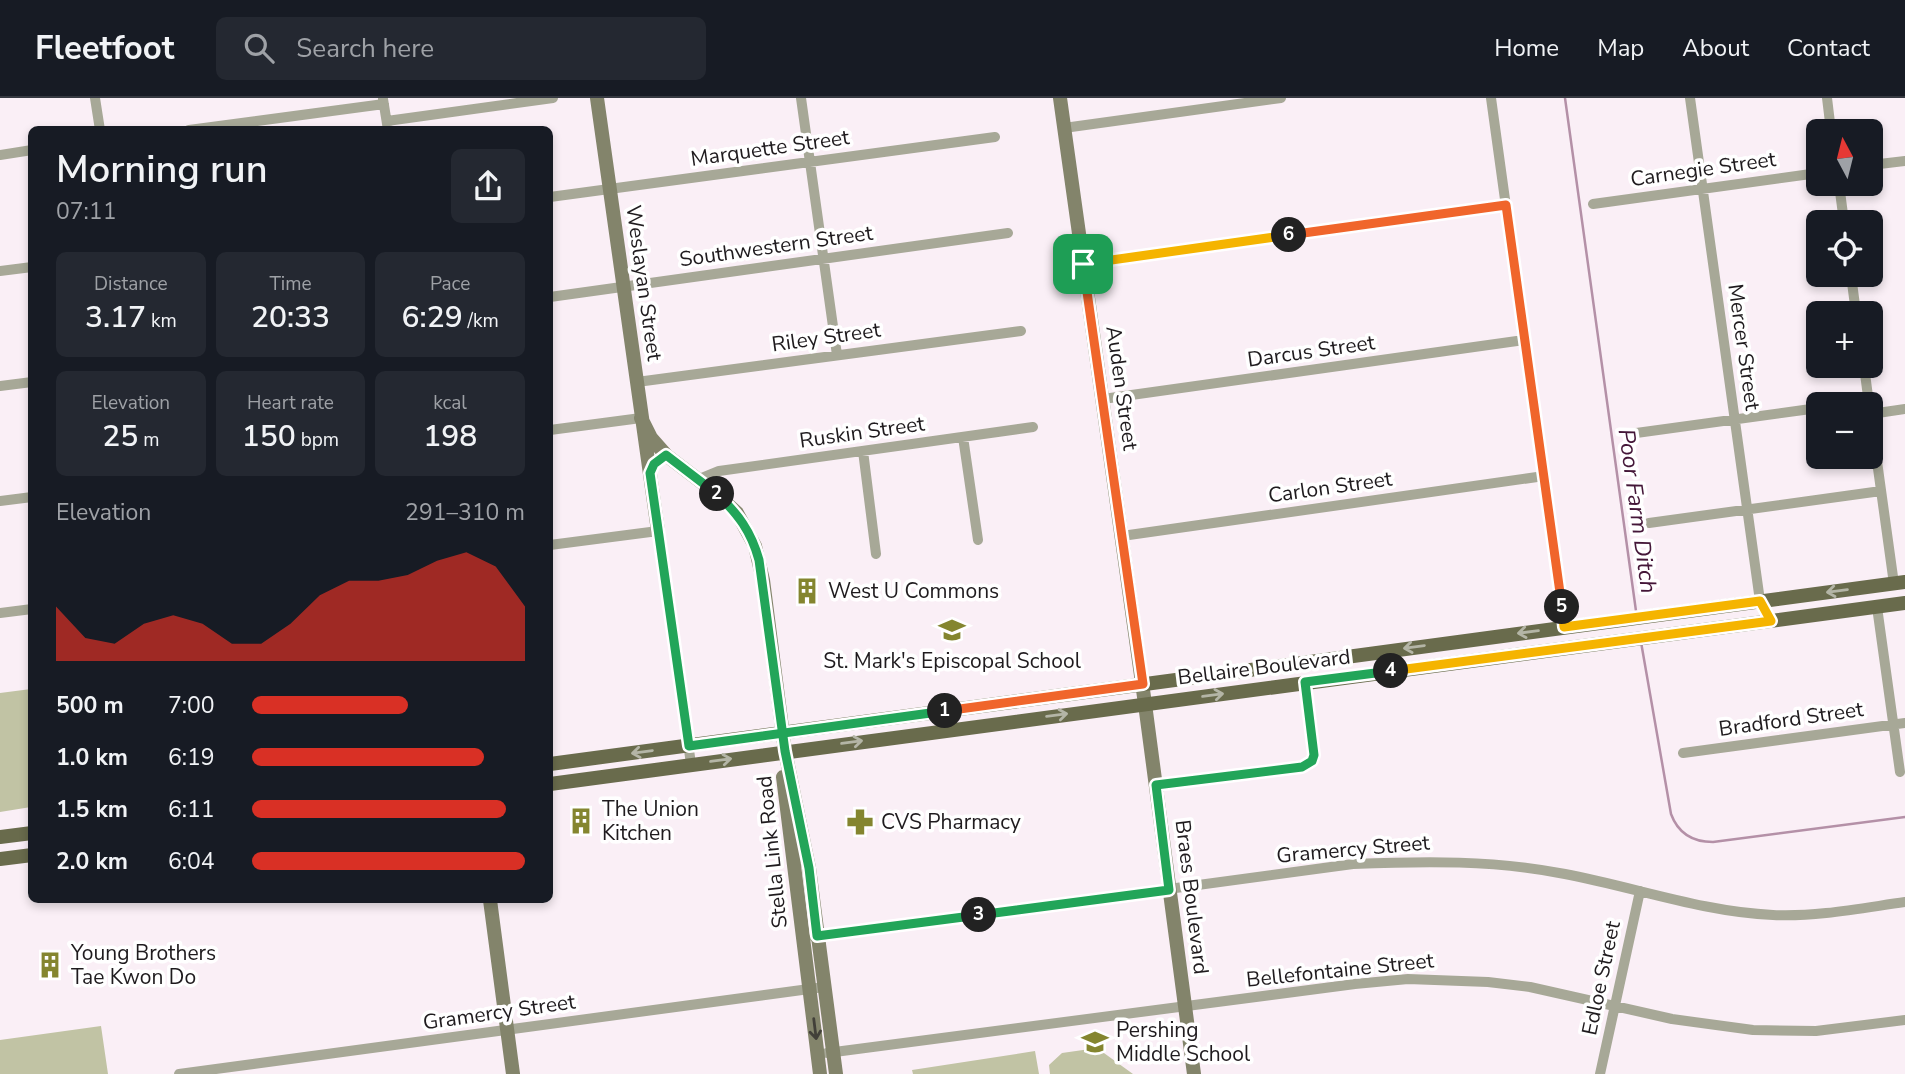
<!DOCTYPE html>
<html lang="en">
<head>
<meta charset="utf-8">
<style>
  body { margin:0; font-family:"Nunito Sans",sans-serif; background:#242831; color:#f1f3f6; height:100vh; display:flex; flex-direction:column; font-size:26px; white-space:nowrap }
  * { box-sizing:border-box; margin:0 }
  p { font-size:23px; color:#9ea1a6 }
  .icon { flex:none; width:38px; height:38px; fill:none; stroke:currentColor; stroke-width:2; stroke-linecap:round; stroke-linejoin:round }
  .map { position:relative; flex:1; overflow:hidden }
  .details { position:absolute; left:28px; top:28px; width:525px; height:777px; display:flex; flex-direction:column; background:#171b24; border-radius:10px; box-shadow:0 4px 10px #0003 }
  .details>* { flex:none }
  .needle { width:46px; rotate:353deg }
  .buttons { position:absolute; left:1806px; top:21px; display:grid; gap:14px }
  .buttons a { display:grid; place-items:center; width:77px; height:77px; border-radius:10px; background:#171b24; box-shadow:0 4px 10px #0003; font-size:35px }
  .pin { position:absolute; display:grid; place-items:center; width:60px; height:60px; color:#fff; margin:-30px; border-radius:14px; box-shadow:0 4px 10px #0006 }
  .km { position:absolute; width:35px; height:35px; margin:-18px; border-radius:50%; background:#222; color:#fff; font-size:19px; line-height:35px; text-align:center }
  .round { display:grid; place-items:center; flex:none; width:74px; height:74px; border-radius:10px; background:#242831 }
  .head { display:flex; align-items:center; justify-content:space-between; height:119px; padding:0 28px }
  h1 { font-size:38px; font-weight:600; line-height:52px }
  .stats { display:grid; grid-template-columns:repeat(3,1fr); gap:10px; height:119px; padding:7px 28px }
  .stats div { display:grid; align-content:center; border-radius:10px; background:#242831; text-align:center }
  .stats b { font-size:30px; font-weight:600 }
  .stats small { font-size:19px; font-weight:400 }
  .stats p { font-size:19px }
  .chart { height:196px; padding:14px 28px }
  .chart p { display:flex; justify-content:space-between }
  .chart svg { width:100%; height:126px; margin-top:7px; fill:#d93025; opacity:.7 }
  ul { padding:0 28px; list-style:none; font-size:23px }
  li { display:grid; grid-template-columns:112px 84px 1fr; align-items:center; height:52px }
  li i { height:18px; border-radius:9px; background:#d93025 }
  header { display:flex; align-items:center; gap:42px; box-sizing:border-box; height:98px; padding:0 35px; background:#171b24; border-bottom:2px solid #363941 }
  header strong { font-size:33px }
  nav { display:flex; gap:38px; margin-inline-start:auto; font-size:24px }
  .search { width:490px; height:63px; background:#242831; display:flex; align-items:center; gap:18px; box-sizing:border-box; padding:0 24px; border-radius:10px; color:#9ea1a6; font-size:26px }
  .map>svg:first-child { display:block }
  .green { fill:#c1c3a4 }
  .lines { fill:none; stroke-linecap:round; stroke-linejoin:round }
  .stream { stroke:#b490a7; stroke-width:2.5 }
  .street { stroke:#a7a897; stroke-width:10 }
  .secondary { stroke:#83846b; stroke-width:14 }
  .primary { stroke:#696b4c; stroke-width:14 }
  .oneway { stroke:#b4b5a6 }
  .oneway2 { stroke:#424039 }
  .split-1-casing { stroke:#fff; stroke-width:14 }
  .split-2-casing { stroke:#fff; stroke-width:14 }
  .split-3-casing { stroke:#fff; stroke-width:14 }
  .split-4-casing { stroke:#fff; stroke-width:14 }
  .split-5-casing { stroke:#fff; stroke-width:14 }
  .split-6-casing { stroke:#fff; stroke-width:14 }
  .split-7-casing { stroke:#fff; stroke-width:14 }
  .split-1 { stroke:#f0652b; stroke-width:9 }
  .split-2 { stroke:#22a559; stroke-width:9 }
  .split-3 { stroke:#22a559; stroke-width:9 }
  .split-4 { stroke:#22a559; stroke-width:9 }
  .split-5 { stroke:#f5b400; stroke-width:9 }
  .split-6 { stroke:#f0652b; stroke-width:9 }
  .split-7 { stroke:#f5b400; stroke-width:9 }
  .labels { text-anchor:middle; stroke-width:7; stroke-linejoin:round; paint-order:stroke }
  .street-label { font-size:21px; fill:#1f1b1e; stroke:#fff }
  .poi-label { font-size:21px; fill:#1f1b1e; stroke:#fff; text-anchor:start }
  .water-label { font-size:23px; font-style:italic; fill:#441638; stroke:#fff }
</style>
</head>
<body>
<header>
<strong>Fleetfoot</strong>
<div class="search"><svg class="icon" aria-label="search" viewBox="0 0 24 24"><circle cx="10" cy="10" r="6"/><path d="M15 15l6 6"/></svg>Search here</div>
<nav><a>Home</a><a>Map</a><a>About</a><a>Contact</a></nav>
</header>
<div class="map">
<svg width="1905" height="976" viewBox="0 0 1905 976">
  <rect width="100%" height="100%" fill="#faeff6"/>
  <!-- green -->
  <path class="green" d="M31,591V709L0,714V595Z
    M101,928L108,976H0V942Z
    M1097,950L1133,976H1050L1049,967L1062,955Z
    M1035,953L1039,976H913L912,972Z"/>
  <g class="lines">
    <!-- stream -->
    <path class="stream" d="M1565,0L1636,513
      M1641,544L1671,716C1678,735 1693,744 1713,744L1905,719"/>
    <!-- street -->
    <path class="street" d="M95,0L100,32
      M801,0L837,257
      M1491,0L1564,529
      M1690,0L1760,503
      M1827,0L1831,33
      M383,1L388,32
      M387,23L553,0
      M1064,30L1281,0
      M189,32L384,6
      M0,57L32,52
      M1871,67L1905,63
      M1839,86L1844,124
      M550,99L995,39
      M1593,106L1818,75
      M1083,166L1506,107
      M0,173L32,169
      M1851,177L1856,215
      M550,199L1008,135
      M1864,268L1869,306
      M637,284L1021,233
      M0,288L32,284
      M1103,301L1524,242
      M1843,306L1868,303
      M1871,316L1905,311
      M1871,320L1894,486
      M550,332L641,320
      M1629,336L1818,310
      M963,339L978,442
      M863,353L876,456
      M697,382L719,373L1033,329
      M0,403L32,399
      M1649,425L1881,393
      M1122,438L1544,378
      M550,447L658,433L691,666
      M1877,509L1900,674
      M0,515L32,511
      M1683,655L1905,625
      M1156,687L1308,667L1314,657L1305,584
      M814,839L1353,766C1426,763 1493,762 1565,776C1634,789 1703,814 1773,817C1817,819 1862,810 1905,804
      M827,955L1355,886L1408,881L1488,884L1530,889L1672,921L1753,932L1816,933L1905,922
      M179,976L824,889
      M1600,976L1640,793"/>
    <!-- secondary -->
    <path class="secondary" d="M597,0L658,433
      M1060,0L1145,606L1194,976
      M641,320L651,340L666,357L713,393L737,415L755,448L763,482L785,653L809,770L836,976
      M783,679L820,976
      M490,802L513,976"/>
    <!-- primary -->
    <path class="primary" d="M550,666L1905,484
      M550,686L1905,505
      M0,739L32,735
      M0,761L32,757"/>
  </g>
  <!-- one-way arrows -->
  <defs><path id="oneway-shaft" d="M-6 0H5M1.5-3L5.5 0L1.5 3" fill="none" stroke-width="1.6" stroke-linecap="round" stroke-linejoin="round" transform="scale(1.75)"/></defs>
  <g class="oneway">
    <use href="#oneway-shaft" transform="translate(1837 493) rotate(173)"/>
    <use href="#oneway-shaft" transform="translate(1528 534) rotate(173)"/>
    <use href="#oneway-shaft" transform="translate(1414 549) rotate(172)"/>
    <use href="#oneway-shaft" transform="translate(1213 597) rotate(-8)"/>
    <use href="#oneway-shaft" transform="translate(1057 617) rotate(-7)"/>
    <use href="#oneway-shaft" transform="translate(852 644) rotate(-8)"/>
    <use href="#oneway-shaft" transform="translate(642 654) rotate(172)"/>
    <use href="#oneway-shaft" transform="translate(721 662) rotate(-8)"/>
  </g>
  <use class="oneway2" href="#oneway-shaft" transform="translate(815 931) rotate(83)"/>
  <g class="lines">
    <!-- split-1 casing -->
    <g class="split-1-casing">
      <path id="split-1" d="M945,613L1143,586L1083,166"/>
    </g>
    <!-- split-2 casing -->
    <g class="split-2-casing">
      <path id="split-2" d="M717,396L666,357L654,366L650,375L689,648L945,613"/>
    </g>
    <!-- split-3 casing -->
    <g class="split-3-casing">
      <path id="split-3" d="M717,396C738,416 751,433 759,462L785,653L809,770L817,838L979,817"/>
    </g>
    <!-- split-4 casing -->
    <g class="split-4-casing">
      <path id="split-4" d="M979,817L1169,792L1156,687L1302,669L1312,663L1314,657L1305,584L1391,573"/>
    </g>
    <!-- split-5 casing -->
    <g class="split-5-casing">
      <path id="split-5" d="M1391,573L1771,523L1760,503L1564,529L1562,509"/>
    </g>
    <!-- split-6 casing -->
    <g class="split-6-casing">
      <path id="split-6" d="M1289,137L1506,107L1562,509"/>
    </g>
    <!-- split-7 casing -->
    <g class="split-7-casing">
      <path id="split-7" d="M1083,166L1289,137"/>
    </g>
    <!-- split-1 -->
    <use href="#split-1" class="split-1"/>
    <!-- split-2 -->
    <use href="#split-2" class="split-2"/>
    <!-- split-3 -->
    <use href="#split-3" class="split-3"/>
    <!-- split-4 -->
    <use href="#split-4" class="split-4"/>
    <!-- split-5 -->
    <use href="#split-5" class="split-5"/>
    <!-- split-6 -->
    <use href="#split-6" class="split-6"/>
    <!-- split-7 -->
    <use href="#split-7" class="split-7"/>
  </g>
  <!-- icons -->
  <defs>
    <g id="building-bare" transform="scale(2.1)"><path d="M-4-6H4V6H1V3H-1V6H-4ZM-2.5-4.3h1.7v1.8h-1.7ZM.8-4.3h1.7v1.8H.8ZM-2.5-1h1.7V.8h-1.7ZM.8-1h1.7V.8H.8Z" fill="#84852f" stroke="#fff" stroke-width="2.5" paint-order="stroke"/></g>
    <g id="school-bare" transform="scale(2.1)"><path d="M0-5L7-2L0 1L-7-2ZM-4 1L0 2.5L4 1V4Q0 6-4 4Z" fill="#84852f" stroke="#fff" stroke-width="2.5" paint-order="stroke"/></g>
    <g id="pharmacy-bare" transform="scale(2.1)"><path d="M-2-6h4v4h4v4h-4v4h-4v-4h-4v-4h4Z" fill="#84852f" stroke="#fff" stroke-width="2.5" paint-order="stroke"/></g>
  </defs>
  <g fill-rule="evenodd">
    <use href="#building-bare" x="807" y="493"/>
    <use href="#school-bare" x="952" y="532"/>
    <use href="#building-bare" x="581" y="723"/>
    <use href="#pharmacy-bare" x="860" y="724"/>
    <use href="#building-bare" x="50" y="867"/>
    <use href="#school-bare" x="1095" y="944"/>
  </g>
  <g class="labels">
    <!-- street labels -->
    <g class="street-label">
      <text transform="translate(770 50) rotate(-8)" y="7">Marquette Street</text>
      <text transform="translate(1703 71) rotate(-8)" y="7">Carnegie Street</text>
      <text transform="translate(776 148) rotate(-8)" y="7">Southwestern Street</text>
      <text transform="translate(644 185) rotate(82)" y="7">Weslayan Street</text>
      <text transform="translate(826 239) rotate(-8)" y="7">Riley Street</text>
      <text transform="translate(1744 249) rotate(82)" y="7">Mercer Street</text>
      <text transform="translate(1311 253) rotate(-8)" y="7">Darcus Street</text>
      <text transform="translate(1122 290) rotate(82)" y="7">Auden Street</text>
      <text transform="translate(862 334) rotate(-8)" y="7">Ruskin Street</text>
      <text transform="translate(1330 389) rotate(-8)" y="7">Carlon Street</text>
      <text transform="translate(1264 569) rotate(-7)" y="7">Bellaire Boulevard</text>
      <text transform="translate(1791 621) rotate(-8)" y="7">Bradford Street</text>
      <text transform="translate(1353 751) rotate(-5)" y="7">Gramercy Street</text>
      <text transform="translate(772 754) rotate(-96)" y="7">Stella Link Road</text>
      <text transform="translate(1192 799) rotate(83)" y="7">Braes Boulevard</text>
      <text transform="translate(1340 872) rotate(-6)" y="7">Bellefontaine Street</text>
      <text transform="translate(1601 880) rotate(-78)" y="7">Edloe Street</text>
      <text transform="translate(499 914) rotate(-8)" y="7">Gramercy Street</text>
    </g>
    <!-- poi labels -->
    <g class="poi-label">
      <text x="828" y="500">West U Commons</text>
      <text x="952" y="570" text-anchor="middle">St. Mark's Episcopal School</text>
      <text x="602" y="718">The Union<tspan x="602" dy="24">Kitchen</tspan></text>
      <text x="881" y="731">CVS Pharmacy</text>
      <text x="71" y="862">Young Brothers<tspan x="71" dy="24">Tae Kwon Do</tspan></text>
      <text x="1116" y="939">Pershing<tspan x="1116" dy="24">Middle School</tspan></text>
    </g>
    <!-- water labels -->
    <g class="water-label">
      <text transform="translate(1638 413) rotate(82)" y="8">Poor Farm Ditch</text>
    </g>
  </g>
</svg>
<div class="buttons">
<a><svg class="needle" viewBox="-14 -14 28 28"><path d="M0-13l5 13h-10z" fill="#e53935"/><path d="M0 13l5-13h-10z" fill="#9ea1a6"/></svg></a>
<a><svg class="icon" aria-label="locate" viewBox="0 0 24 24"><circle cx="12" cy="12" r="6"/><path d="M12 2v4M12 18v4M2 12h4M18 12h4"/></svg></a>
<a>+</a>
<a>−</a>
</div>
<div class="pin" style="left:1083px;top:166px;background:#1e9e55"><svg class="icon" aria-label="arrive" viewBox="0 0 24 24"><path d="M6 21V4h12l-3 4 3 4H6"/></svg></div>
<b class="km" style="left:945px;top:613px">1</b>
<b class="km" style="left:717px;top:396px">2</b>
<b class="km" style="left:979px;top:817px">3</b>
<b class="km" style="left:1391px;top:573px">4</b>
<b class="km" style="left:1562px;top:509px">5</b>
<b class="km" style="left:1289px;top:137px">6</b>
<section class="details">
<div class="head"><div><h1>Morning run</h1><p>07:11</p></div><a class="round"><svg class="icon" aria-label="share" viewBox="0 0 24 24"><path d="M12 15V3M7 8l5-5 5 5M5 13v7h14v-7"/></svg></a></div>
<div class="stats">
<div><p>Distance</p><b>3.17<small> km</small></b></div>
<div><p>Time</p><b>20:33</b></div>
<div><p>Pace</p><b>6:29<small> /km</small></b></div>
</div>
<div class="stats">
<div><p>Elevation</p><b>25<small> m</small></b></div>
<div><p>Heart rate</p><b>150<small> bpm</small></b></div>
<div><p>kcal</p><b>198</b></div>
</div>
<div class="chart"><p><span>Elevation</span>291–310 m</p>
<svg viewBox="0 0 160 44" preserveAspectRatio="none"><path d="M0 44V25L10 36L20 38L30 31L40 28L50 31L60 38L70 38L80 31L90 21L100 16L110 16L120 14L130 9L140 6L150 11L160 25V44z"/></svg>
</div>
<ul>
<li><b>500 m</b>7:00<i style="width:57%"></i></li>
<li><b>1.0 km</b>6:19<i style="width:85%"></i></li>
<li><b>1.5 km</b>6:11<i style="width:93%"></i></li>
<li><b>2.0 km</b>6:04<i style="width:100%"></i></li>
</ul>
</section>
</div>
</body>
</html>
